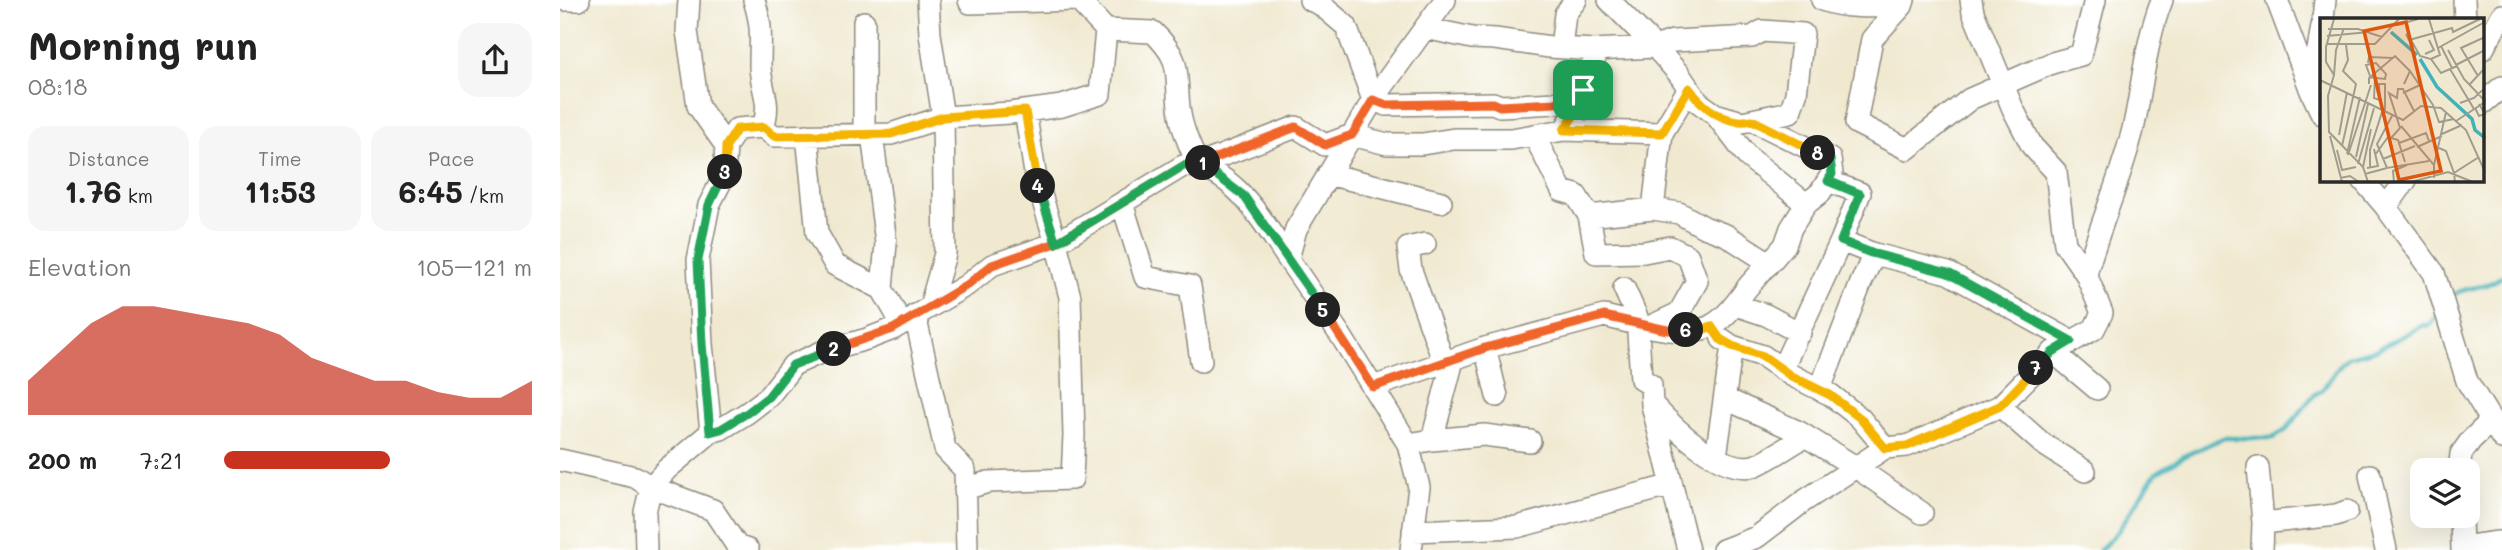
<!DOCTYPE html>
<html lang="en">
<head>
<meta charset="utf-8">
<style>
  body { margin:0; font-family:Mali,sans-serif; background:#f6f6f6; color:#222; height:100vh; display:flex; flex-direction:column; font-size:26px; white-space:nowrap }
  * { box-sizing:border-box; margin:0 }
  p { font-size:23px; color:#767676 }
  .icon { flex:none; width:38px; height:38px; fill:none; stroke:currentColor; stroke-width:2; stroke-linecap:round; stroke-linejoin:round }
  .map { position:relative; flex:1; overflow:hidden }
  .details { display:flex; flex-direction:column; background:#fff; width:560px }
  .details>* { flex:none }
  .fabs { position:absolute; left:1850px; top:458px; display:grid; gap:14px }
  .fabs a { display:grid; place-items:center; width:70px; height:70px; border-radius:14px; background:#fff; box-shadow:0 7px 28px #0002; font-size:35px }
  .pin { position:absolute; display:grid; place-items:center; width:60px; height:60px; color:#fff; margin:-30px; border-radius:14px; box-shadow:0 4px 10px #0006 }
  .km { position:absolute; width:35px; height:35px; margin:-18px; border-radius:50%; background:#222; color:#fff; font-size:19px; line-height:35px; text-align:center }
  .round { display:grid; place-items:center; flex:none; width:74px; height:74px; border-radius:21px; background:#f6f6f6 }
  .overview { display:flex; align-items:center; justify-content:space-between; height:119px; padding:0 28px }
  h1 { font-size:38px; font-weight:800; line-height:52px }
  .figures { display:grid; grid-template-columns:repeat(3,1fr); gap:10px; height:119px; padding:7px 28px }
  .figures div { display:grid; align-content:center; border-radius:18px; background:#f6f6f6; text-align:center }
  .figures b { font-size:30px; font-weight:800 }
  .figures small { font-size:19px; font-weight:400 }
  .figures p { font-size:19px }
  .chart { height:196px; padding:14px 28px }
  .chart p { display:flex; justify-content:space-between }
  .chart svg { width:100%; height:126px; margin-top:7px; fill:#c8321e; opacity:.7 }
  ul { padding:0 28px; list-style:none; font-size:23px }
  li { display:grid; grid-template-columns:112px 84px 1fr; align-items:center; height:52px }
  li i { height:18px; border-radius:9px; background:#c8321e }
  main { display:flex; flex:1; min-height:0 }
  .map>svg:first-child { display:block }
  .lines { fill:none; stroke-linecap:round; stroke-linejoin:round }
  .stream { stroke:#42b2ba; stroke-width:4.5 }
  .minor-casing { stroke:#8e8a7e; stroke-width:24 }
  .minor { stroke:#fff; stroke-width:21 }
  .split-1-casing { stroke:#fff; stroke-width:14 }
  .split-2-casing { stroke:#fff; stroke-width:14 }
  .split-3-casing { stroke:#fff; stroke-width:14 }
  .split-4-casing { stroke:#fff; stroke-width:14 }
  .split-5-casing { stroke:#fff; stroke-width:14 }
  .split-6-casing { stroke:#fff; stroke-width:14 }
  .split-7-casing { stroke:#fff; stroke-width:14 }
  .split-8-casing { stroke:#fff; stroke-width:14 }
  .split-9-casing { stroke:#fff; stroke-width:14 }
  .split-1 { stroke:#f0652b; stroke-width:9 }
  .split-2 { stroke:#f0652b; stroke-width:9 }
  .split-3 { stroke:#22a559; stroke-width:9 }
  .split-4 { stroke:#f5b400; stroke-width:9 }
  .split-5 { stroke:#22a559; stroke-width:9 }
  .split-6 { stroke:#f0652b; stroke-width:9 }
  .split-7 { stroke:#f5b400; stroke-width:9 }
  .split-8 { stroke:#22a559; stroke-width:9 }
  .split-9 { stroke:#f5b400; stroke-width:9 }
  .inset-river { fill:none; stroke:#42b2ba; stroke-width:3.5 }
  .inset-road { fill:none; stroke:#a19d8e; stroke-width:2 }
  .view { fill:#df570e; fill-opacity:0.15; stroke:#df570e; stroke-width:3.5 }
  .inset-edge { fill:none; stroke:#2b2b2b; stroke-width:3.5 }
</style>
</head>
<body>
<main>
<section class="details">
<div class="overview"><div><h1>Morning run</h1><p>08:18</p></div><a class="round"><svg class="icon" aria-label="share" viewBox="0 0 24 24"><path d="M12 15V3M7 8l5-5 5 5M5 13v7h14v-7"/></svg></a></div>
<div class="figures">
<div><p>Distance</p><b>1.76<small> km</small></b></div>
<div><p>Time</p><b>11:53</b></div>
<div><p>Pace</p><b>6:45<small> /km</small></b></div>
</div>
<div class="chart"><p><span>Elevation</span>105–121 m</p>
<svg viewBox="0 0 160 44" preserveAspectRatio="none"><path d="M0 44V32L10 22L20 12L30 6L40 6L50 8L60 10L70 12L80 16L90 24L100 28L110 32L120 32L130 36L140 38L150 38L160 32V44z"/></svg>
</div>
<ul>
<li><b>200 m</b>7:21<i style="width:54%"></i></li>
</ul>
</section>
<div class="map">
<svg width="1942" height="550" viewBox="0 0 1942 550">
  <rect width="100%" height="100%" fill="#fff"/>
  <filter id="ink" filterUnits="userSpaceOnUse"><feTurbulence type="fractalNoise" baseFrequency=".0143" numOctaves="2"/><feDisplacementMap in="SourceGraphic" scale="14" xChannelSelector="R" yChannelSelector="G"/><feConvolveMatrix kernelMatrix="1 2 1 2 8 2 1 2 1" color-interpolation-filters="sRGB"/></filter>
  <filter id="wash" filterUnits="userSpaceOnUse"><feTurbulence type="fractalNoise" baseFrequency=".00686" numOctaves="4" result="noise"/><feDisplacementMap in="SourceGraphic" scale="28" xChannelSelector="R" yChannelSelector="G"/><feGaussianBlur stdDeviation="1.57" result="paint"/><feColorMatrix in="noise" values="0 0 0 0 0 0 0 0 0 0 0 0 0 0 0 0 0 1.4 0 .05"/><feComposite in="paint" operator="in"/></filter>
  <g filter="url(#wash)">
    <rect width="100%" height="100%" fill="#f0e9d0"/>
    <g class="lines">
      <!-- stream -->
      <path class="stream" d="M1889,298C1903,285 1926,290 1942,276
        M1540,550L1558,531L1595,474L1624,456L1663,438H1713L1725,431L1754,395L1762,390L1782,362L1789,357L1816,350L1864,325L1869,326L1878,314"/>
    </g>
  </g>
  <g filter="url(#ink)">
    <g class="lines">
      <!-- minor casing -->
      <g class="minor-casing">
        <path id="minor" d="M6,0H19
          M129,0L127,31L138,106L166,146
          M368,0L370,34L383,117L385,254L373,296L376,303
          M409,0L410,3L518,0L546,30
          M750,0L760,4L786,26L813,100L827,105L933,103L940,106L995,103L1023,91L1016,112L1004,130
          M1262,0C1287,9 1316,7 1342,6L1344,0
          M1717,0L1751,91
          M1904,0L1905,19
          M1342,6L1312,39L1296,123L1347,149L1410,99L1492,63L1521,55L1535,0
          M1763,19L1765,0
          M1762,26L1751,91L1762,114
          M865,28L912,38L935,39L990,47L1033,50L1095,47L1119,74L1138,102L1155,114L1182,122L1230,112L1236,94L1243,34L1202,31L1192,37L1113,41L1095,47L1049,0
          M1001,48L1005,14L1016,0
          M1923,49L1942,15
          M1023,91L1038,50
          M1923,103L1942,87
          M1155,114L1187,156L1246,204L1260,193L1272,174L1270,159L1192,120
          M203,127L214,136L331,134L383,117L450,113L502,106L540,94L546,30L593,32C623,61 615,71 619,107C621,127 630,147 638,165L736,127L765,145L792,135L827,144H862L894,139H951L1004,130L1102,133L1093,209L1029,216L1036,253L1084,252L1110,247L1128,256L1137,281L1119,313L1089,327L1044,316L925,348L813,387
          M1102,133L1129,88
          M304,134V22
          M312,134L326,243L322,289
          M247,135L257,233L275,265L322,289L342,324
          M974,135L1002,191L1016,195L1029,216
          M768,174L881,202
          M1803,180L1825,206L1874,273L1907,381L1942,438
          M562,203L585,277L630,286L641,361
          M1825,206L1830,202L1846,180
          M865,244L848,248L851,270L884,363
          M1311,253L1388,273L1511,341
          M1207,266L1225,245L1231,228L1246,204
          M1526,274C1540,224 1562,176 1574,125C1583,83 1586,40 1602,0
          M1064,288L1077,317L1081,379L1091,385L1092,405L1128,550
          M1176,305L1206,315L1240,333
          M355,315L385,449L405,470L407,550
          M1091,327C1144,337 1157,331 1187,288C1194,279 1203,272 1208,262L1166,235L1144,227L1119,213L1093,209
          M925,348L937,396
          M1493,352L1537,389
          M1222,369L1281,241
          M1260,389L1301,283L1314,254L1281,241L1300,193L1268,181
          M1166,399L1239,432L1297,468L1362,513
          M1094,406C1114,428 1160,473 1193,466C1205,463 1233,443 1246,436
          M1440,406L1483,444L1525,471
          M151,432L142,344L138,260L149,205L164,176L166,146L177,129L203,127C212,102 201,90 200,66C200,38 203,28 194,0
          M872,440L924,435L970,441
          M848,444L872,440L893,360
          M1325,448L1347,446L1440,406L1493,352L1534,329L1542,313L1526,274L1505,244L1496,172L1472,146L1453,109L1413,12L1411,0
          M1156,456L1172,346L1162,339
          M0,460L75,477L91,487L107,469L151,432L161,429L187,413L208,397L233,365L264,351L307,339L333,329L407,285L432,265L496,243L623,166C672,163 704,224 728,259
          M1698,467L1703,523
          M1899,471L1901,454L1911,440L1932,420
          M1810,475L1826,550
          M405,489L428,482L512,479L514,435L510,297L496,243L476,179L465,111
          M1901,516L1902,550
          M853,531L957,527L1112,485
          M1902,547L1938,542L1942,550
          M86,550L85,512L91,487L153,510L177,546L188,550
          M851,550L859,487L848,444L781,336L728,259L736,229L813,100L885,0
          M1163,550L1197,537L1244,501L1325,448L1300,418L1271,395L1231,375L1203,356L1172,346
          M1702,550L1703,523L1776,515L1787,511"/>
      </g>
      <!-- minor -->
      <use href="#minor" class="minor"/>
    </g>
  </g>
  <g class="lines" filter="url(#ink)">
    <!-- split-1 casing -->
    <g class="split-1-casing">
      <path id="split-1" d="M643,163L736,127L765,145L792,135L813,100L827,105L933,103L940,106L995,103L1023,90"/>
    </g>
    <!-- split-2 casing -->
    <g class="split-2-casing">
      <path id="split-2" d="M274,349L333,329L407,285L432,265L496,243L623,166L643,163"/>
    </g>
    <!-- split-3 casing -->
    <g class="split-3-casing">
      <path id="split-3" d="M165,172L149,205L138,260L142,344L150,432L161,429L187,413L208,397L233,365L274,349"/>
    </g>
    <!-- split-4 casing -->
    <g class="split-4-casing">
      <path id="split-4" d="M165,172L166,146L177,129L204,127L214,136L331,134L383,117L465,111L478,186"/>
    </g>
    <!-- split-5 casing -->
    <g class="split-5-casing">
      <path id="split-5" d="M478,186L496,243L623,166L638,165L652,172L684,196L763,310"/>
    </g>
    <!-- split-6 casing -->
    <g class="split-6-casing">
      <path id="split-6" d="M763,310L813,387L925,348L1044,316L1107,330H1126"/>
    </g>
    <!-- split-7 casing -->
    <g class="split-7-casing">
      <path id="split-7" d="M1126,330H1143L1151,326L1160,339L1172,346L1203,356L1231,376L1270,395L1300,418L1325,448L1347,446L1440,406L1476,368"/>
    </g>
    <!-- split-8 casing -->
    <g class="split-8-casing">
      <path id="split-8" d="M1258,153L1270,159L1272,174L1268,181L1300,194L1281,241L1311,253L1388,273L1511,341L1493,352L1476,368"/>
    </g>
    <!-- split-9 casing -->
    <g class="split-9-casing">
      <path id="split-9" d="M1023,90L1016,112L1004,130L1102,133L1129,88C1143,108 1167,126 1192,120L1258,153"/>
    </g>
    <!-- split-1 -->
    <use href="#split-1" class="split-1"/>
    <!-- split-2 -->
    <use href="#split-2" class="split-2"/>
    <!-- split-3 -->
    <use href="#split-3" class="split-3"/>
    <!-- split-4 -->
    <use href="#split-4" class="split-4"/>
    <!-- split-5 -->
    <use href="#split-5" class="split-5"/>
    <!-- split-6 -->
    <use href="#split-6" class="split-6"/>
    <!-- split-7 -->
    <use href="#split-7" class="split-7"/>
    <!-- split-8 -->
    <use href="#split-8" class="split-8"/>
    <!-- split-9 -->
    <use href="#split-9" class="split-9"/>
  </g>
  <!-- overview -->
  <g transform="translate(1760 18)">
    <rect width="164" height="164" fill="#f0e9d0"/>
    <path class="inset-river" d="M71,14L97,37M100,41L117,69L152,101L155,112L165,120"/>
    <path class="inset-road" d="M14,1L6,29V44L14,57L8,78L9,114L43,149L48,164M109,1L120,37L111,41M77,7L98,1M8,11H38L62,19M86,16L89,22L132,10L133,14L160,1M7,18L49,14M91,22L100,38L111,41L121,55L137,48M6,26H55L79,1M121,28L132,50M118,30L163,5V1M128,32L144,61L165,83M105,36L114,32L109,22M48,45L49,39L73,40M136,47L165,32M130,51L154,91M14,57L16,32L24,10M50,58L46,47L56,45L66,56L65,61L56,60M158,58L141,30L165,19M49,60L75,38L90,53M0,62L83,102L101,88L121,90L146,112L165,154M49,66V60L55,59L54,80L60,82L59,66H65V95M84,66L90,53L113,87M149,67L165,50M83,75L102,66M140,85L154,80L165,70M113,87L119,104L134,101M155,90L159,98L165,96L159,86M72,98L57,126L67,150L109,143M136,103L165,84M81,108L114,147V160M122,116L142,107M19,117L27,74M10,118L22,164M79,125L106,115L109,123M22,128L36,66L23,53L28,42L26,27M97,129L122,118M119,130L126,133L134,155M17,132L22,152L36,149M27,136L40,79M28,137L51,67M55,137L68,119M36,139L48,86M63,141L95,128M85,144L78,122L71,120L80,110L69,75L77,80L78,71H83L94,93M38,146L54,90M114,147L126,94M43,149L51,111M50,149V132L62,94M47,150L58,148L54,131M45,156L67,150M20,160L30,158L39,164M74,164L73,153L87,147M91,164L128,154L153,164M135,164L134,155L159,139"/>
    <path class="view" d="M86,4L121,153L79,162L44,13Z"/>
    <rect width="164" height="164" class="inset-edge"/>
  </g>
</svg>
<div class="fabs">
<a><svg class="icon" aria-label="layers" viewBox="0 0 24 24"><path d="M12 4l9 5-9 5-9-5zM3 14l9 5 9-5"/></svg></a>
</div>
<div class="pin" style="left:1023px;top:90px;background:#1e9e55"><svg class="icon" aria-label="arrive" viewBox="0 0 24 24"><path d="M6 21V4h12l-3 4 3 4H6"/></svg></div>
<b class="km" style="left:643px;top:163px">1</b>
<b class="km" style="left:274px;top:349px">2</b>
<b class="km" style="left:165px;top:172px">3</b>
<b class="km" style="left:478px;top:186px">4</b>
<b class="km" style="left:763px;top:310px">5</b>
<b class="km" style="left:1126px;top:330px">6</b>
<b class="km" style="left:1476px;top:368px">7</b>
<b class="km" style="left:1258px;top:153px">8</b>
</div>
</main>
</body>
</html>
